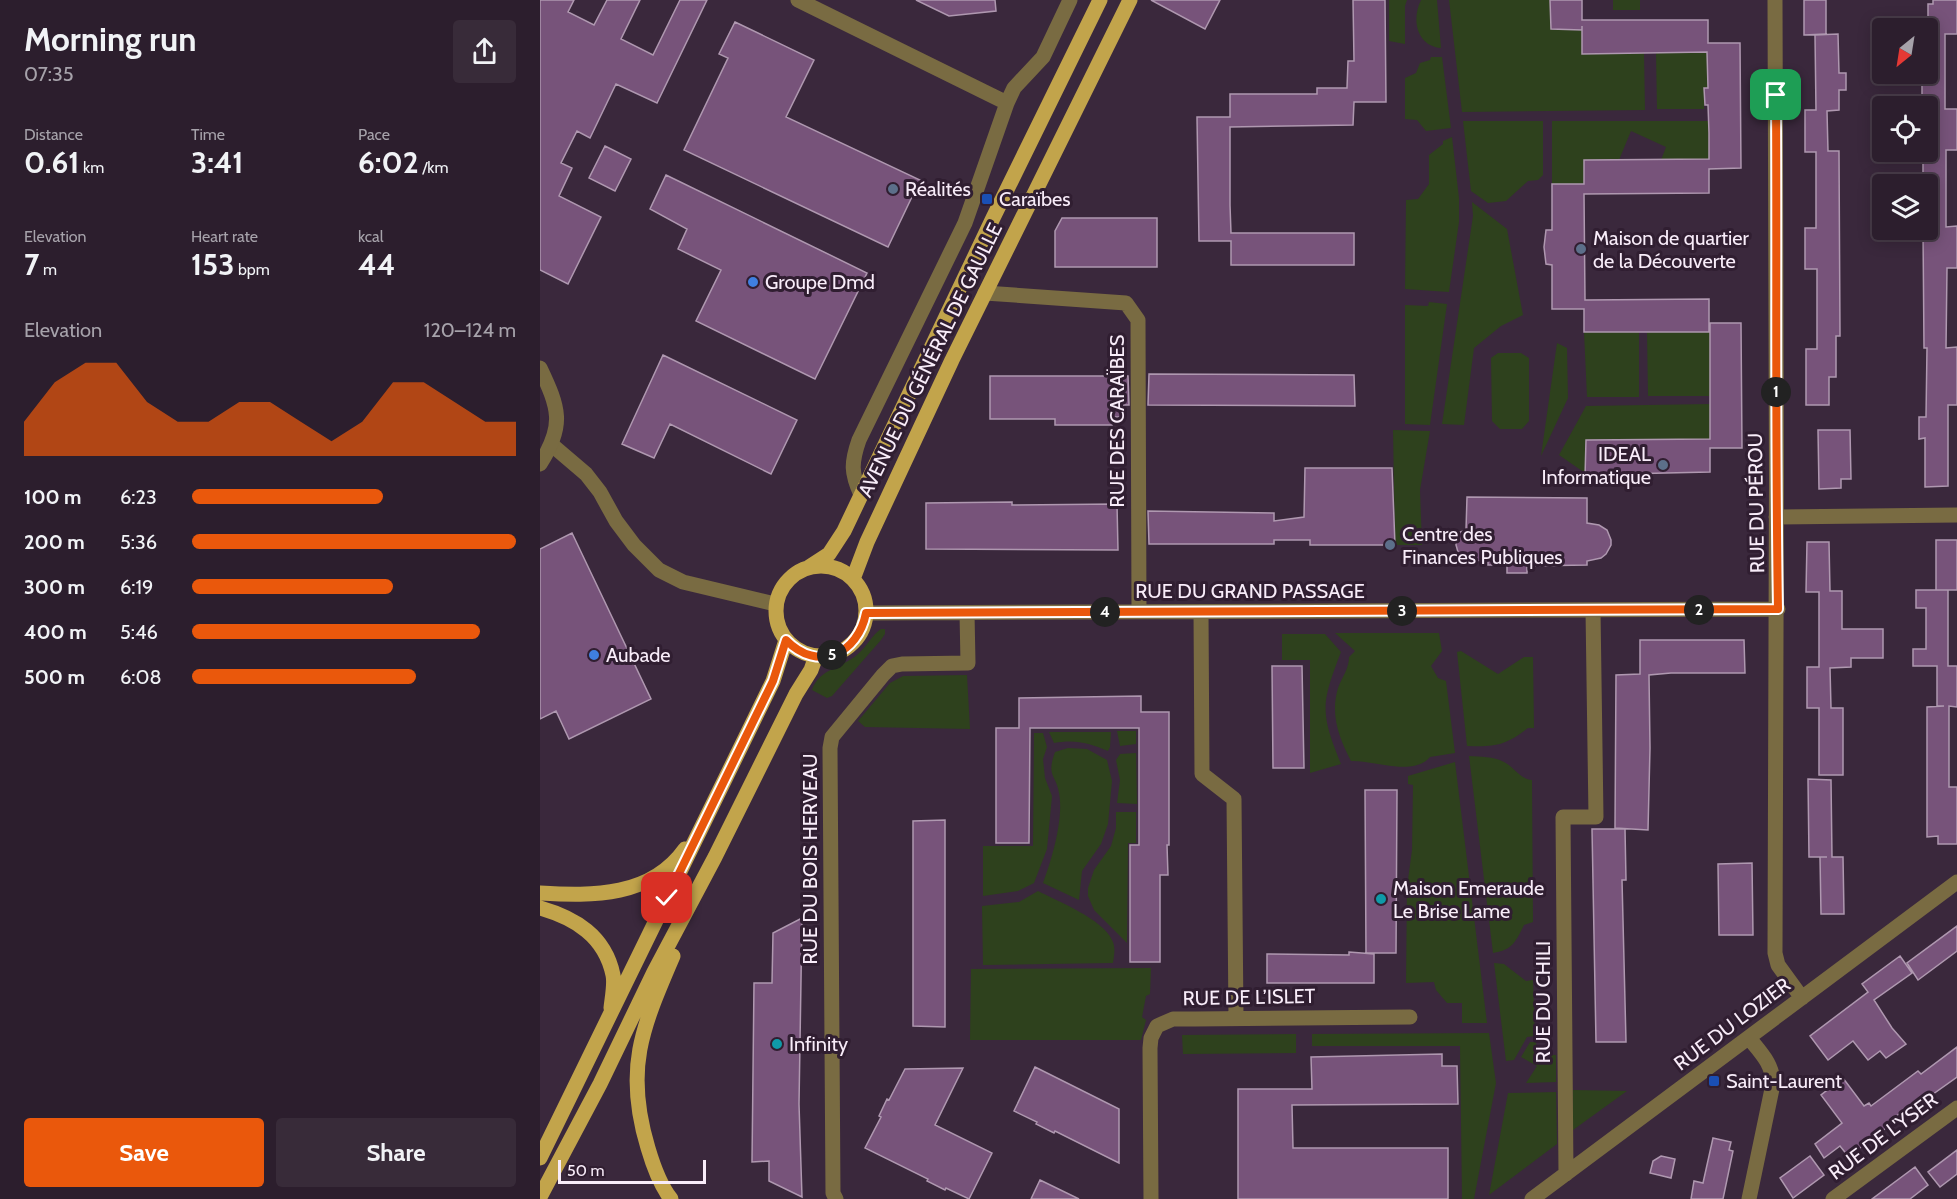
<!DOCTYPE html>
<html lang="en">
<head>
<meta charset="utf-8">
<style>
  body { margin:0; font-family:Cabin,sans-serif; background:#382b39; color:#f1f3f6; height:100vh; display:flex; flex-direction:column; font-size:22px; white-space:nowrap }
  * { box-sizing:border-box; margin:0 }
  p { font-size:20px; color:#a6a2aa }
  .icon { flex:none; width:33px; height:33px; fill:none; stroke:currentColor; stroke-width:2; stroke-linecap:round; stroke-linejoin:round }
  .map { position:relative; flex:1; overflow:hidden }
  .side { display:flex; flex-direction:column; background:#2c1e2d; width:540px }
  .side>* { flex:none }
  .needle { width:39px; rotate:210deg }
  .tools { position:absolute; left:1332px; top:18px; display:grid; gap:12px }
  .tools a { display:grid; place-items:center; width:66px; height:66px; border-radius:6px; background:#2c1e2d; box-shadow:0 3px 15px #0003,0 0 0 2px #483c49; font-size:30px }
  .scale { position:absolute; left:18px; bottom:15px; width:148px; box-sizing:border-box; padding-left:6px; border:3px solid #f8ecf9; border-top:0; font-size:16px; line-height:21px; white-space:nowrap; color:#f8ecf9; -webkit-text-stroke:4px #301e31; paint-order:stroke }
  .pin { position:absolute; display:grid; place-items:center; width:51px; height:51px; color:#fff; margin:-26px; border-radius:12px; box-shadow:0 3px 9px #0006 }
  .km { position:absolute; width:30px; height:30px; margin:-15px; border-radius:50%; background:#222; color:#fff; font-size:16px; line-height:30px; text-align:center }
  .round { display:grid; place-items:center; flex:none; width:63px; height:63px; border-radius:6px; background:#382b39 }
  .headline { display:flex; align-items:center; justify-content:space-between; height:102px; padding:0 24px }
  h1 { font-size:33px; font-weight:800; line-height:45px }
  .stats { display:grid; grid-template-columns:repeat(3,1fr); gap:9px; height:102px; padding:6px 24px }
  .stats div { display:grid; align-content:center }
  .stats b { font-size:30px; font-weight:800 }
  .stats small { font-size:16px; font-weight:400 }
  .stats p { font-size:16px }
  .chart { height:168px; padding:12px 24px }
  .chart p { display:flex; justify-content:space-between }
  .chart svg { width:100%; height:108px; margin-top:6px; fill:#ea580c; opacity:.7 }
  .action { display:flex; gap:12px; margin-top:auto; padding:12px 24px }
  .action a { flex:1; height:69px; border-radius:6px; background:#ea580c; color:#fff; font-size:24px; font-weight:800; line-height:69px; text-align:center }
  .action a+a { background:#382b39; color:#f1f3f6 }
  ul { padding:0 24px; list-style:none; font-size:20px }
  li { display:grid; grid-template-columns:96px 72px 1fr; align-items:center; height:45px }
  li i { height:15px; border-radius:8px; background:#ea580c }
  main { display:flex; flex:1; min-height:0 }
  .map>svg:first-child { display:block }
  .green { fill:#2e411d }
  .building { fill:#77537a; stroke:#af98b0; stroke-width:1.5 }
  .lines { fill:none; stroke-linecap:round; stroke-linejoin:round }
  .minor { stroke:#796b42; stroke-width:15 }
  .tertiary { stroke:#796b42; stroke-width:15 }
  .primary { stroke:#c2a44b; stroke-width:15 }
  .route-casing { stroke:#fff; stroke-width:12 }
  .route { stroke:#ea580c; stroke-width:8 }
  .service-dot { fill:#5c6f8a; stroke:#301e31; stroke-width:2 }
  .transit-dot { fill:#1a4fb4; stroke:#301e31; stroke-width:2 }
  .shop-dot { fill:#3f7fe0; stroke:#301e31; stroke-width:2 }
  .culture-dot { fill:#0f9aa8; stroke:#301e31; stroke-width:2 }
  .labels { text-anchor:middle; stroke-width:6; stroke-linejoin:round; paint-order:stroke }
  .poi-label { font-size:20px; fill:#f8ecf9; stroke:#301e31; text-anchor:start }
  .street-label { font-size:20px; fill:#f8ecf9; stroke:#301e31 }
</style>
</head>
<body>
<main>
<section class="side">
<div class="headline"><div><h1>Morning run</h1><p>07:35</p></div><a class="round"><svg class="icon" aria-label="share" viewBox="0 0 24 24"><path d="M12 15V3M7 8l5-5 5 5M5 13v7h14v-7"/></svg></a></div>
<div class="stats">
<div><p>Distance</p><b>0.61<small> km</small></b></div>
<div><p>Time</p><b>3:41</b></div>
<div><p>Pace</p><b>6:02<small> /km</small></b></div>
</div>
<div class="stats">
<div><p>Elevation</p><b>7<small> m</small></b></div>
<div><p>Heart rate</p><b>153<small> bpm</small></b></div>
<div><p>kcal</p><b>44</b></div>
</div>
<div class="chart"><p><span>Elevation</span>120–124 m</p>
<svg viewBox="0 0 160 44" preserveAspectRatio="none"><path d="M0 44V30L10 14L20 6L30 6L40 22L50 30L60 30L70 22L80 22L90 30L100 38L110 30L120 14L130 14L140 22L150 30L160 30V44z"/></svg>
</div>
<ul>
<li><b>100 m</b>6:23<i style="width:59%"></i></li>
<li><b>200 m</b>5:36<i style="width:100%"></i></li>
<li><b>300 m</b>6:19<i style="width:62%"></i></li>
<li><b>400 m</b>5:46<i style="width:89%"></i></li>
<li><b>500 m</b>6:08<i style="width:69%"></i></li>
</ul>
<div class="action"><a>Save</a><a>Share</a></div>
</section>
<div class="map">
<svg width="1417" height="1199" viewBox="0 0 1417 1199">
  <rect width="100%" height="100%" fill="#3a283c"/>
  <!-- green -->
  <path class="green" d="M849,0H867L865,6V44L849,41Z
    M881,0H897L901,48C877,46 871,20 881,0Z
    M909,0H1010L1011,29L1042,30L1043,54L1104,53L1105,110L922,112Z
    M1073,0H1100V10H1073Z
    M1167,52L1168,88L1164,89V109H1117L1116,53Z
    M891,57H902L911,128L886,131L877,120L865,119V78L876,73L880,63L890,60Z
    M923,121H1003V175L998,180L988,181L966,201L948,203L931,191Z
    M1012,121H1169V159L1121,160L1126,147L1091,131L1079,160L1044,161V184H1012Z
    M912,137L919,198V222L909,292L865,289L866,200L878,199L889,184V155L903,144V141Z
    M932,202L967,229L983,315L961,326L934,348L924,425L902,424L933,216Z
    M889,302L907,304L890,425L865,424V305L888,306Z
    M1044,332H1099V397H1047Z
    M1107,332H1170V396H1108Z
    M1017,343L1027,348L1028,398L1001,456Z
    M958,353H981L989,358V421L982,429H960L952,421L951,358Z
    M1170,404V439L1046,440L1045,473L1019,455L1046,406Z
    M853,430L890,431L880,490L882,545H855Z
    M341,629H345V634L341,640L292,696L287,698L272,690C279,668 304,668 319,653C327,646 332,635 341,629Z
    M795,633H899L902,651L891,666L898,678L906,681L915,753L890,757C873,777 834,760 811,761C799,738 790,715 798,688C802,677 809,669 809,657L815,651Z
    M742,634H785L801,652C781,704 780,712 801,764L770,773V660H742Z
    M921,651L958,674L984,657H993L994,728H988C965,746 955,747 927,746L917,652Z
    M427,675L430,729L325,727L318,721L350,683L363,676Z
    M577,731H596V744L580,746Z
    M509,732H571L570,747L568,751C549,743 535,739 514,743Z
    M494,733H503L507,747L503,759L505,778L512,796L507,849L494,883L478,891L443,896V846H493Z
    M528,748L547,749L567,760L572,781L568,824L561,844L542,871L539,900L503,883C512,859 524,818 519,793C516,774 506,777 515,752Z
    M596,753L597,804L577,803L580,780L576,760L580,754Z
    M929,756C941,757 953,756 964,762C974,767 980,779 992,780L993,922L984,925C976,941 973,950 953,953Z
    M915,762L947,1023H922V1003H907L896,990L894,982L866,983L867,887L872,850L873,785L868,784V776Z
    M576,812H596V843H588L587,943L554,910L548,896V888L554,870L571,846L576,828Z
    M498,891C517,901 563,919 572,940C576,947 574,956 573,963L443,965L442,906L479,902Z
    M954,963L964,964L986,981L993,980L995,1036L987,1037L974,1060L966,1061Z
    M611,968L610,994L606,996L602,1017L606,1020L601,1040H430L431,969Z
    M949,1033L956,1083L934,1199H922L920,1046H772V1034Z
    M756,1034V1053L643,1054L642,1035Z
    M990,1042H996L997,1054L1016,1055V1082L986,1083L997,1066L981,1057Z
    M1033,1090L1087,1091L1033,1130Z
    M1016,1092L1017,1144L949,1195L968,1093Z"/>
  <!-- building -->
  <path class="building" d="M0,0H34L28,12L54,25L67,0H100L81,39L113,55L140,0H167L117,103L76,84L50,138L37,131L21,163L32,168L19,196L61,217L28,284L0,270Z
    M376,0H455L456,11L409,16Z
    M611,0H680L665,29Z
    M813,0H845L846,102H814L813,125L690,127V205L691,233H814V265H691V241H659L657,117H690V94H777V88H807L808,61H814Z
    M1010,0H1042V20H1168V43H1200L1201,168L1169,169V193L1044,194L1045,300L1169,299V332H1044V309H1012V265L1006,264L1004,247L1006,230H1012V184H1044V160L1169,159V133L1168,105H1165L1164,88H1168L1167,52L1042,54V26V30L1011,29Z
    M1264,0H1286V34L1264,35Z
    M1393,0H1417V34H1405V109H1417V150H1406V227L1417,226V268H1407L1406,348L1417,347V405H1408V486L1385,487V438L1379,439V417H1386L1387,348H1384L1383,230H1388V184H1383V152H1388V106H1382V74H1388V4H1393Z
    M195,22L274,60L246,117L380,180L348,247L144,150L188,58L179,54Z
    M1298,34L1299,73H1306V90H1299V110L1287,111L1288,151H1299L1300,336H1296V377H1289V405H1266V349H1277V269H1265V228H1276V152H1265V110H1276L1275,35Z
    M65,146L91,159L75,191L49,178Z
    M126,175L327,273L275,379L156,321L181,270L138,249L147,229L110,209Z
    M522,218H617V267H515V231Z
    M1170,323H1201L1202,448H1170V472L1082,474V477H1045L1046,440L1170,439Z
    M123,355L257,420L231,474L130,424L114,458L82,444Z
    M609,374L814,375L815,406L608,405Z
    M450,376H588L589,405H582V417H572V425H515V419H450Z
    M1278,430H1310L1311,479H1301V488L1279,489Z
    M765,468H852L855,545H770V540H734V544H609L608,511L734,513V521L764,517Z
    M927,497L1047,498V523L1059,525L1067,530L1071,540V545L1066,554L1061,558L1047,561V565L987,566V573H967V565H948V561L928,560L918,552L916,545L917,537L920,532L926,530Z
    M472,502V505L577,504L578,550L386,549V503Z
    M32,533L111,699L29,739L16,711L0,719V549Z
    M1396,540H1417V590H1396Z
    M1267,542H1289L1290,591H1302V629H1343V658H1311V667L1290,668L1291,708H1303V775H1279V708H1267V667H1279V592H1266Z
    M1376,590H1408V666H1417V707L1409,706V787H1417V844H1398V836L1387,837V707L1404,706H1397V666H1373V649H1386V608H1376Z
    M1100,640H1204L1205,673H1131L1109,675L1110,748L1108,830L1075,828L1076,675L1100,674Z
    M732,666H762L764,768H733Z
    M601,696V712H629V845H627L628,875H620V962H590V845H599V728H490L489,843H456V728H479V698Z
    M1268,779L1291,780L1292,857H1303L1304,914H1281L1280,857H1287H1269Z
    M825,790H857L856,953H826Z
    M405,820V1027L373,1026V821Z
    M1052,829H1085L1086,880H1082L1086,1042H1056Z
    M1212,863L1213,935H1179L1178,864Z
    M262,918L259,1104L262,1197L229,1181V1161L212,1162L214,983H232L233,933Z
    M1417,926V951L1378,980L1367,963Z
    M809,952L834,954V983H727V954L809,955Z
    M1360,956L1372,973L1334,1000L1352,1028L1366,1044L1346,1058L1340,1051L1328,1060L1313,1041L1288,1060L1270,1036L1328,992L1322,984Z
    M1417,1047V1077L1379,1104L1377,1101L1351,1120L1352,1122L1345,1127L1346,1128L1316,1151L1308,1156L1300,1146L1284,1158L1275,1144L1302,1123L1281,1095L1303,1078L1324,1106L1329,1103L1331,1106L1378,1071L1381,1074Z
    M902,1054V1066H917L918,1104L752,1105L753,1148H908V1199H698V1089H772L771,1057Z
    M495,1067L579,1109V1163L515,1131L514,1133L496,1124L497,1122L474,1111Z
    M423,1068L395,1125L452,1153L429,1199L406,1188L405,1190L387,1181L388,1179L325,1148L341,1117L339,1116L347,1099L349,1100L365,1069Z
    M1173,1138L1191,1142L1189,1150L1193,1151L1183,1199H1151L1154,1181L1163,1183Z
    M1417,1150V1174L1400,1187L1388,1172Z
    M1121,1156L1135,1159L1131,1178L1110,1173L1113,1161Z
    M1270,1156L1284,1175L1253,1198L1240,1178Z
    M1375,1167L1388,1185L1370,1199H1332Z
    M500,1180L539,1199H491Z"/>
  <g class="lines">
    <!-- minor -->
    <path class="minor" d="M258,0L467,103
      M1235,0C1236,318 1238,635 1235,953L1238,965L1262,998
      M445,293L586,303L598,320L599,612
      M12,445L46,474L60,492L76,521L94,545L119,570L143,582L235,604
      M321,495C311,473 311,463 319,440L425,223L467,103L474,88L503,57L530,0
      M1236,517L1417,515
      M661,612L662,774L694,799L696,1018
      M326,613L1238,609
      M1026,1174L1023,817H1056L1053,610
      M296,1199L293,1193L290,748L292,737L343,675L352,666L362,664L428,663L427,613
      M611,1199L610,1048L611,1038L617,1026L633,1019H655L870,1017
      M992,1199L1417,882
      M1209,1199L1233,1084C1233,1064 1221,1053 1209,1038
      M1293,1199L1417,1108"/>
    <!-- tertiary -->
    <path class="tertiary" d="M0,368C19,408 25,425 0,464"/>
    <!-- primary -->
    <path class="primary" d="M236 611a45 45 0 1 1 90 0a45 45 0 1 1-90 0Z
      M269,567L289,554L304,531L453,218L560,0
      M313,579L327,542L412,360L590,0
      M0,893C53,896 111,897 145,849
      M0,908C35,918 65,936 73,975C75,984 72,998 71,1008
      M0,1158L233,681L246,640
      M0,1197L60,1084L114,972L175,857L256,694L271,670L276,656
      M131,1199C120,1185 113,1165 108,1148C84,1069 102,1028 133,956"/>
  </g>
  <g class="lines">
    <!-- route casing -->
    <g class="route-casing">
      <path id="route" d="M127,898L233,681L246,640C278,673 318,654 326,613L1238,609C1235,438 1237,266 1236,95"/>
    </g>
    <!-- route -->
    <use href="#route" class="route"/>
  </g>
  <!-- markers -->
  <g class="service-dot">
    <circle cx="353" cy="189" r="6"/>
    <circle cx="1041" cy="249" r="6"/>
    <circle cx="1123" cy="465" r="6"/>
    <circle cx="850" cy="545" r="6"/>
  </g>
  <g class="transit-dot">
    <rect x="441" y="193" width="12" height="12" rx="3"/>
    <rect x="1168" y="1075" width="12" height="12" rx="3"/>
  </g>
  <g class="shop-dot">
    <circle cx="213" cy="282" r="6"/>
    <circle cx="54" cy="655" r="6"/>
  </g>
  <g class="culture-dot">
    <circle cx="841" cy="899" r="6"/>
    <circle cx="237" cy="1044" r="6"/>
  </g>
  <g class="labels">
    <!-- poi labels -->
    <g class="poi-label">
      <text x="365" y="196">Réalités</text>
      <text x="459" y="206">Caraïbes</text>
      <text x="1053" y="245">Maison de quartier<tspan x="1053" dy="23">de la Découverte</tspan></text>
      <text x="225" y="289">Groupe Dmd</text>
      <text x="1111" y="461" text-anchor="end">IDEAL<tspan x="1111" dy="23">Informatique</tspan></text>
      <text x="862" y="541">Centre des<tspan x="862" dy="23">Finances Publiques</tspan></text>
      <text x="66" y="662">Aubade</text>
      <text x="853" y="895">Maison Emeraude<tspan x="853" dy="23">Le Brise Lame</tspan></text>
      <text x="249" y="1051">Infinity</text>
      <text x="1186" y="1088">Saint-Laurent</text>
    </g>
    <!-- street labels -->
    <g class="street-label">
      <text transform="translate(390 360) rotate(-64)" y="7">AVENUE DU GÉNÉRAL DE GAULLE</text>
      <text transform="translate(577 421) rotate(-90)" y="7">RUE DES CARAÏBES</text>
      <text transform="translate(1216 503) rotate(-91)" y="7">RUE DU PÉROU</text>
      <text x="710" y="598">RUE DU GRAND PASSAGE</text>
      <text transform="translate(270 859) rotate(-90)" y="7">RUE DU BOIS HERVEAU</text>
      <text transform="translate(709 997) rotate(-1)" y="7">RUE DE L’ISLET</text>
      <text transform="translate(1003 1002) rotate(-90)" y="7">RUE DU CHILI</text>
      <text transform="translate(1192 1024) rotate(-37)" y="7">RUE DU LOZIER</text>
      <text transform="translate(1343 1136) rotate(-37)" y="7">RUE DE L'YSER</text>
    </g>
  </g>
</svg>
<div class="tools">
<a><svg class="needle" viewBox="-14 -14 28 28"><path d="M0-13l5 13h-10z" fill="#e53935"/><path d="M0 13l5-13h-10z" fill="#a6a2aa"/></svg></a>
<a><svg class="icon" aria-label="locate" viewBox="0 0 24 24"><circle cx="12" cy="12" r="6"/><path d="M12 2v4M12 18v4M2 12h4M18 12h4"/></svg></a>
<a><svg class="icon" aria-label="layers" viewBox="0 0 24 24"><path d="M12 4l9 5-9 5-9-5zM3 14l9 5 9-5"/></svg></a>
</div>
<div class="scale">50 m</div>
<div class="pin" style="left:1236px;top:95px;background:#1e9e55"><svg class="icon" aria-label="arrive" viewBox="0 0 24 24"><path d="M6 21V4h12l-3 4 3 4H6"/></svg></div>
<div class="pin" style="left:127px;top:898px;background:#d93025"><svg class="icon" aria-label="check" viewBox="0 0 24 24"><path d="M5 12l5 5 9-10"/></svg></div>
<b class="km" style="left:1236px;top:392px">1</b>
<b class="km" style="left:1159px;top:610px">2</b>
<b class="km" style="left:862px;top:611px">3</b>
<b class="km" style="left:565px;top:612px">4</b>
<b class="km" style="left:292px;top:655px">5</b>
</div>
</main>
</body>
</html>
